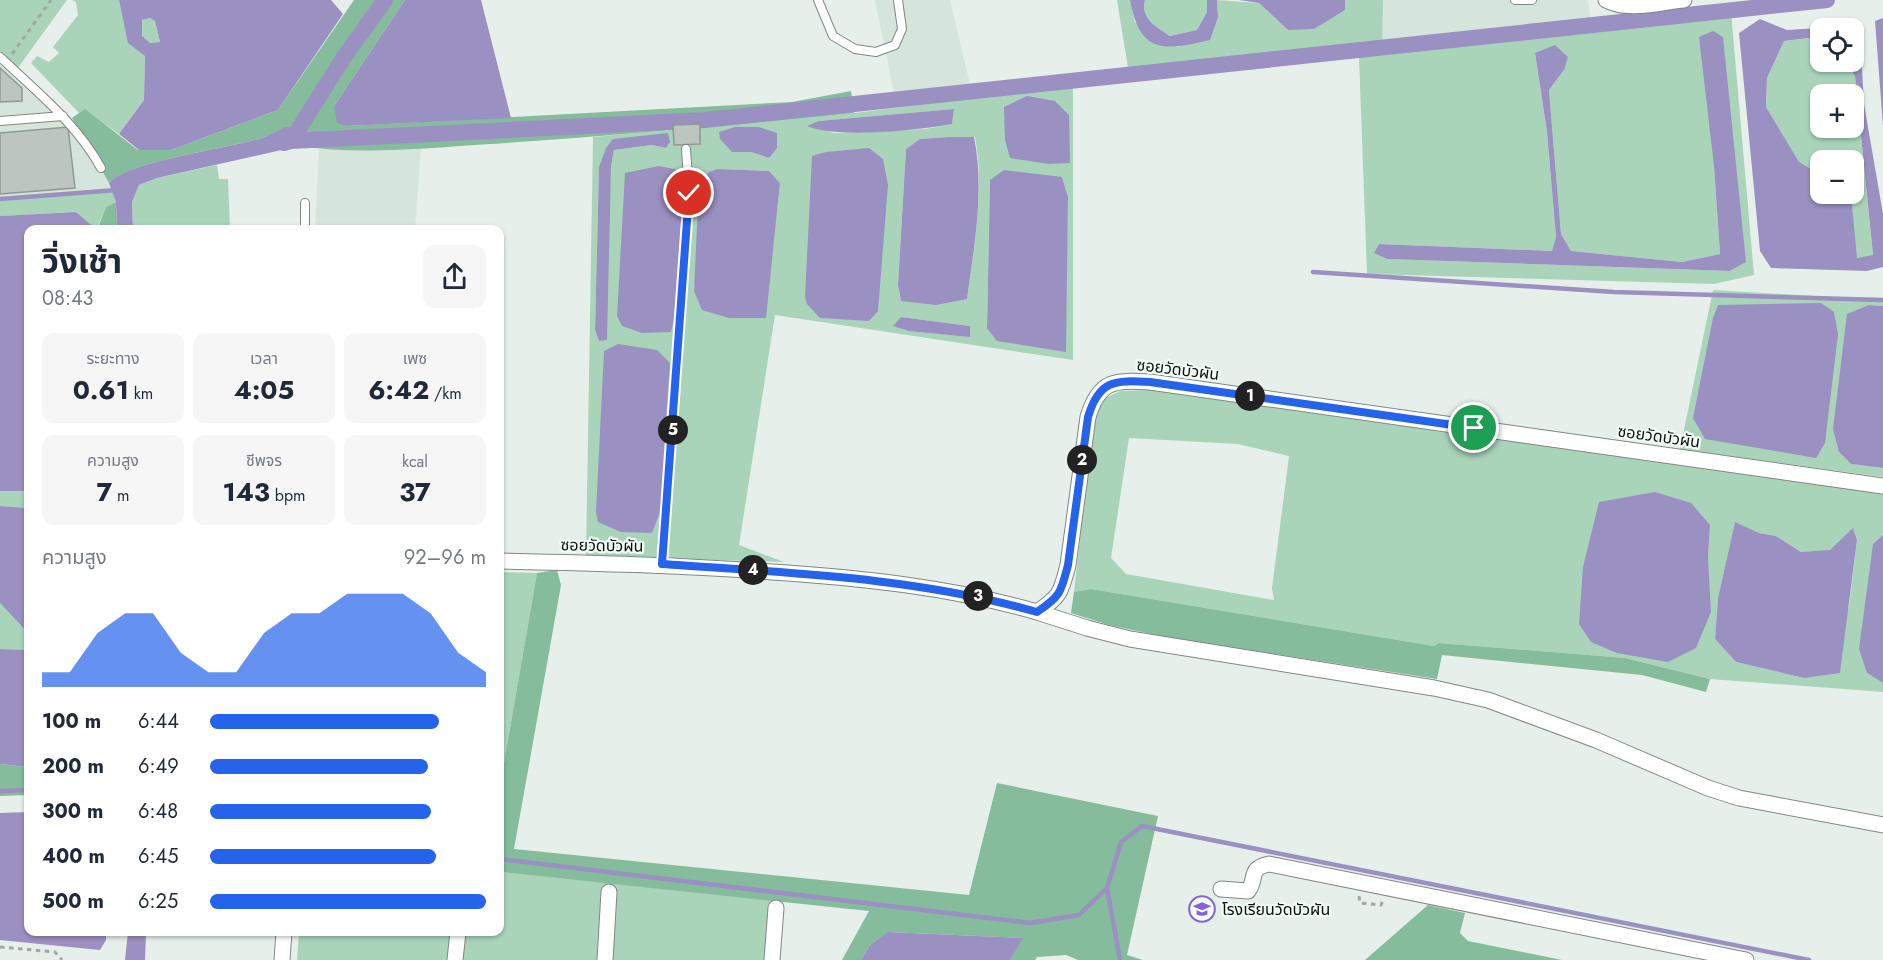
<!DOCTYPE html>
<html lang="th">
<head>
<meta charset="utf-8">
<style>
  body { margin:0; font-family:Jost,"Noto Sans Thai",sans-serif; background:#f6f6f7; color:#1f2937; height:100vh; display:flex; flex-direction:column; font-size:22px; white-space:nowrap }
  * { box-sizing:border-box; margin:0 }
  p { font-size:20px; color:#747a83 }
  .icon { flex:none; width:33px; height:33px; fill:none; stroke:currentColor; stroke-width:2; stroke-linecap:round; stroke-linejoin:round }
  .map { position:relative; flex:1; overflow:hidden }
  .details { position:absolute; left:24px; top:225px; width:480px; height:711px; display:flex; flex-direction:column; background:#fff; border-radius:12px; box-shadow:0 2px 4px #0004 }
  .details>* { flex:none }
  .fabs { position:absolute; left:1810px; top:18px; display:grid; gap:12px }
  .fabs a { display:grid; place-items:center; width:54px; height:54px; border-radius:12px; background:#fff; box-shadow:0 2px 4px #0004; font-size:30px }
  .pin { position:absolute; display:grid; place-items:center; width:51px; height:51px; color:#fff; margin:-26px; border:3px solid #fff; border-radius:50%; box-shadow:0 2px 6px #0007 }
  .km { position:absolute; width:30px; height:30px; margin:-15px; border-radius:50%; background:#222; color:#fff; font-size:16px; line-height:30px; text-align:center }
  .round { display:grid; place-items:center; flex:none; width:63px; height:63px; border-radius:12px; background:#f6f6f7 }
  .summary { display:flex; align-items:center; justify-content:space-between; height:102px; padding:0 18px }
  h1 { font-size:33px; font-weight:700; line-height:45px }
  .stats { display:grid; grid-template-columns:repeat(3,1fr); gap:9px; height:102px; padding:6px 18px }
  .stats div { display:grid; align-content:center; border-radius:12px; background:#f6f6f7; text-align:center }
  .stats b { font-size:26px; font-weight:700 }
  .stats small { font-size:16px; font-weight:400 }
  .stats p { font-size:16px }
  .chart { height:168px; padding:12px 18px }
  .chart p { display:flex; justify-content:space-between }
  .chart svg { width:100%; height:108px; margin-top:6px; fill:#2563eb; opacity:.7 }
  ul { padding:0 18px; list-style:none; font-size:20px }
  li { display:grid; grid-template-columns:96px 72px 1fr; align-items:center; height:45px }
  li i { height:15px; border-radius:8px; background:#2563eb }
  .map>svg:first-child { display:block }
  .built { fill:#d5e5db }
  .green { fill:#a9d4ba; fill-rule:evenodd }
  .forest { fill:#85bc9c }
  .water { fill:#9b90c2; fill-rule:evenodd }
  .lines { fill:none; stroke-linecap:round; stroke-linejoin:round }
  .stream { stroke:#9b90c2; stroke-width:4.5 }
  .canal { stroke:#9b90c2; stroke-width:16 }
  .building { fill:#bcc5bf; stroke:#909893; stroke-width:1.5 }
  .service-casing { stroke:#808883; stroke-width:10 }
  .minor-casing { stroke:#808883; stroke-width:17 }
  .path { stroke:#a1a8a3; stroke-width:3; stroke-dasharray:4.5 4.5; stroke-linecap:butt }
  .service { stroke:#fff; stroke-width:8 }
  .minor { stroke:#fff; stroke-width:15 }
  .route-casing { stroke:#fff; stroke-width:12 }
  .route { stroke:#2563eb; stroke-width:8 }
  .labels { text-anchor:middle; stroke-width:4.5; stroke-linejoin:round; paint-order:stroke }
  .street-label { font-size:16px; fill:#0c0f0d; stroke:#f3fdf7 }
  .poi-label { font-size:16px; fill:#0c0f0d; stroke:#f3fdf7; text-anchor:start }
</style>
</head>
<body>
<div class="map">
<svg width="1883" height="960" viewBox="0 0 1883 960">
  <rect width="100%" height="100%" fill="#e6efe9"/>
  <!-- built -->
  <path class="built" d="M875,0H950L970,84L894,93Z
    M1383,0H1588L1591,20L1382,42Z
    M0,50L72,118L112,189L0,198Z
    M421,148L415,229L315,230L319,149Z"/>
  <!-- green -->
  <path class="green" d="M0,0H67L15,72L0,55Z
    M72,0H119L145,56L144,100L119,134L85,110L79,113L31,63L37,56L49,62L59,53L53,47L78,15L76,2Z
    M1117,0H1130L1135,22L1178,47L1218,17L1217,0L1259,3L1288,30L1345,10V0H1383L1382,54L1731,12L1754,275L1714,284L1367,274L1359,57L1130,80ZM1535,54L1564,70L1549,90L1561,234L1571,251L1682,262L1720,254L1714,166L1746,262L1730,271L1387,259L1375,253L1379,244L1552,251L1556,237L1547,132Z
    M1145,0H1207V12L1197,30L1170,36C1157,27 1140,19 1145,0Z
    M150,18L155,21L160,42L150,43L141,36L142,20Z
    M1818,37L1821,39V62H1847L1855,76L1873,256L1856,258L1851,194H1854V160H1821V175L1799,163L1766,107L1767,78L1784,41ZM1821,94H1854V128H1821Z
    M1073,86V360L775,315L739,545L784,562L586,556L593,137L854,113ZM954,109L952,124L925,129L834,133L807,126L818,121ZM735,127H759L777,134L769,158L751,152ZM948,137H975C985,191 974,246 967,299L901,301L898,285L906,149L920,139ZM669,142L666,148L652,145L614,150L611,167L599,341L595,330L599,167L606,149ZM718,169L769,171L780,183L765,318L694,291L697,254ZM1062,177L1068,197L1065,351L987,328L990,180ZM901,317L970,326V336Z
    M217,165L219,179H228L230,229H133L132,202L139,185L157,178Z
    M112,189L116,202L106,207L96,230L76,212L0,216V198Z
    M1713,290L1883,300V306L1869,305L1839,452L1851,464L1883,468V477L1680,449Z
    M1151,390L1883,490V535L1873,544L1867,673L1883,683V692L1710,679L1625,658L1439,643L1434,646L1091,589L1074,592L1092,431L1100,400L1121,391ZM1129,438L1238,444L1289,456L1272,588L1274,600L1126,574L1111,558ZM1599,502L1710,525L1708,558ZM1735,523L1759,533L1776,536L1801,552L1830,551L1853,529L1857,540L1849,607L1804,678L1736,662L1715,639L1718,598Z
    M0,491H28V508L0,506Z
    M500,572L537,573L500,786Z
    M0,603L28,633V650L0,649Z
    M500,872L783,901L778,960H297L299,932H500Z"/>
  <!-- forest -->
  <path class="forest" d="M354,0H405L334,106L347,126L792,102L851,91L854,113C733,125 612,136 490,144C429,148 358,155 299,146L300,135L288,126C278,131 268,136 258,139C225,149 130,161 109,183L72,118L85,109L138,150H171L278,110Z
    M116,202L117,229L97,230L106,207Z
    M557,570L561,585L514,849L969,895L997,783L1158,816L1127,955L1143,960H1078L1066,955L1037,957L1035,960H1010L1022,938L889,932L870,945L861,960H842L869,911L500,872V786L537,573Z
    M1091,589L1434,646L1439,643L1625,658L1710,679L1706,692L1642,675L1442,655L1437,679L1171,638L1109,625L1071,613L1074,592Z
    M0,764L28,767V795L0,796Z
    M1428,905L1465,913L1460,933L1468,941L1562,960H1365Z"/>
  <!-- water -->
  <path class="water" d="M119,0H331L343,14L278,110L171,150H139L119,134L144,100L145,56L128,43ZM150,18L155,21L160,42L150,43L142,36V20Z
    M405,0H481L511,118L347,126L337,123L334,106Z
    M1130,0H1145C1140,19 1157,27 1170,36L1197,30L1207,12V0H1217L1218,17L1210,40C1163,51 1140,54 1130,0Z
    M1239,0H1345V10L1314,29L1288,30L1259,3Z
    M1883,18V126L1875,21Z
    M1760,19L1787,30L1849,26L1850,28H1821V39L1817,37L1784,41L1767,78L1766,107L1799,162L1821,175V194H1851L1857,258L1873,255L1855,76L1847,62H1854V35L1861,49L1864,104L1883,214V267L1867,271L1771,268L1760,251L1739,33Z
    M1713,31L1723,37L1746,262L1730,271L1387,259L1374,253L1379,244L1552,251L1556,237L1547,132L1535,53L1555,45L1568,57L1564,70L1549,90L1561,234L1571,251L1682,262L1720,254L1714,166L1699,37Z
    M1027,96L1055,101L1069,115L1070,163L1049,164L1010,158L1005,140L1004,107Z
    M954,109L952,124C919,130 836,139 807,126L818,121Z
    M288,126L301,135L299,146L157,178L139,185L132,202L133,229H117L116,202L109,183C129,161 226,149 258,139C269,136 278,130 288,126Z
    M735,127H759L777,133V148L769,158L751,152H732L720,139L719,132Z
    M668,133L670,142L666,148L652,145L614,150L611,167L607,340L599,341L595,330L599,167L606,148L613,139Z
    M948,137H974C985,191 974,246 967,299L936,305L901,301L898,285L906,149L920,139Z
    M869,148L883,159L888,185L878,311L869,321L820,318L807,304L805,297L812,156L826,152Z
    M659,166L679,170L684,185L674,319L671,332L642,333L622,326L617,316L625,173Z
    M718,169L769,171L780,183L766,318H729L702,310L694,291L699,184L709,172Z
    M1004,170L1062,177L1068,197L1066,352L997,341L987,328L990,180Z
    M76,212L96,229L28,230V491H0V216Z
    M1821,303L1834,312L1838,334L1825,443L1816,458L1705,439L1693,418L1713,318L1718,305Z
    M1869,305L1883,306V468L1851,464L1839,452L1833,429L1847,314Z
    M901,317L970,326V337L909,331L893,326Z
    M618,344L657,350L670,363L660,512L652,533L621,532L598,522L596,512L604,351Z
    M1655,492L1691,503L1710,525L1708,558L1711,612L1696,648L1668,662L1617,653L1591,642L1579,624L1583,567L1599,502Z
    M0,506L28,508V633L0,603Z
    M1735,522L1759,533L1776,536L1801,552L1830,550L1853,528L1857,540L1840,673L1804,678L1736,662L1715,639L1718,598Z
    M1883,535V683L1867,673L1859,649L1873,544Z
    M0,649L28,650V767L0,764Z
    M28,812V932H106V940L100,950L0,940V813Z
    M128,932H146L145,960H125Z
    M888,932L1023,938L1010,960H861L870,945Z"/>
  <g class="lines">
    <!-- stream -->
    <path class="stream" d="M0,199L117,190
      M1313,272L1614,292L1883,300
      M0,791L28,790
      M500,859L1030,923L1079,915L1107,888
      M1120,960L1107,888L1121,842L1142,826L1809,960"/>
    <!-- canal -->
    <path class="canal" d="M291,141L705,120L1827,0
      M284,143L291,141L344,57L385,0"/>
  </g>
  <!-- building -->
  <path class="building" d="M0,68L22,88V101L0,102Z
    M700,124V144L674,145L673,125Z
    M68,127L75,188L0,194V133Z"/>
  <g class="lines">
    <!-- service casing -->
    <g class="service-casing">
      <path id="service" d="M818,0L833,36L855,49L876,52L895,45L902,29L898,0
        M1515,0H1532
        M0,57C37,92 77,124 101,168
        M0,121L63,116
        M305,230V203
        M661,564L689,193L686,149"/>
    </g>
    <!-- minor casing -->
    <g class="minor-casing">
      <path id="minor" d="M1606,0C1628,12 1660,2 1684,0
        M500,561C591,563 681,565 772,572C862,578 950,587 1037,612C1061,596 1061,592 1068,565L1088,417C1099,380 1114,380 1150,382L1883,486
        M1037,612L1087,628L1130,639L1434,688L1488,700L1596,740L1708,788L1739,798L1883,825
        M1221,889L1248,891C1258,878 1247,869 1269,864L1746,960
        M282,960L284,932
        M455,960L458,932
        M605,960L609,892
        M772,960L776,908"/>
    </g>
    <!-- path -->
    <path class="path" d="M12,54L51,0
      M1359,896L1360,903L1381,905L1383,900
      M0,947L55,952L62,960"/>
    <!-- service -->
    <use href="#service" class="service"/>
    <!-- minor -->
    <use href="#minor" class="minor"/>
  </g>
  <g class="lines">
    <!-- route casing -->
    <g class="route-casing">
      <path id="route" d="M689,193L662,564C788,573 915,577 1037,612C1061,596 1061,592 1068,565L1088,417C1099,380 1114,380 1150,382L1474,428"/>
    </g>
    <!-- route -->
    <use href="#route" class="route"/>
  </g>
  <!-- icons -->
  <defs>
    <g id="school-ring" transform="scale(1.35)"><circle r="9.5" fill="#f3fdf7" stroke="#8761dc" stroke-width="1.5"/><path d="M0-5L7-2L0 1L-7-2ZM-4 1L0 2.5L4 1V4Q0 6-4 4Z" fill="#8761dc"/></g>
  </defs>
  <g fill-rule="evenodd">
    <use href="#school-ring" x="1202" y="909"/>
  </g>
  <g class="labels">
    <!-- street labels -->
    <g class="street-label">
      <text transform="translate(1178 369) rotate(7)" y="6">ซอยวัดบัวผัน</text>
      <text transform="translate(1659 436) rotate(8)" y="6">ซอยวัดบัวผัน</text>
      <text transform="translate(602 545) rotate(1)" y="6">ซอยวัดบัวผัน</text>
    </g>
    <!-- poi labels -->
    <g class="poi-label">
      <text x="1222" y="915">โรงเรียนวัดบัวผัน</text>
    </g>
  </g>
</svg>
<div class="fabs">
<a><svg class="icon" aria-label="locate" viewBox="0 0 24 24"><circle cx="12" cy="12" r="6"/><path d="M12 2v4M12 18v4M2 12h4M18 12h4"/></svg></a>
<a>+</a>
<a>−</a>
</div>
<div class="pin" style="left:1474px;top:428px;background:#1e9e55"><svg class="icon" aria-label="arrive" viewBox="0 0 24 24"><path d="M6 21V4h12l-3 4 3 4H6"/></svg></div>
<div class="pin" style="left:689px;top:193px;background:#d93025"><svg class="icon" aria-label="check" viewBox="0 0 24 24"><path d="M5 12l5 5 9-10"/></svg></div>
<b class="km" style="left:1250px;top:396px">1</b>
<b class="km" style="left:1082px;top:460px">2</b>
<b class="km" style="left:978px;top:596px">3</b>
<b class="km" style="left:753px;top:570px">4</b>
<b class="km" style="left:673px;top:430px">5</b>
<section class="details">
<div class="summary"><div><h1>วิ่งเช้า</h1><p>08:43</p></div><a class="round"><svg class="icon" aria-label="share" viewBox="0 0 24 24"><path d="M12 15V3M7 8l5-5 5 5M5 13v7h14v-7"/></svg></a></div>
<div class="stats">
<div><p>ระยะทาง</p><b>0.61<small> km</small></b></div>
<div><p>เวลา</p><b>4:05</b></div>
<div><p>เพซ</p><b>6:42<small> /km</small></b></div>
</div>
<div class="stats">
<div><p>ความสูง</p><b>7<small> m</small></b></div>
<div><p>ชีพจร</p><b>143<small> bpm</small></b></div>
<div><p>kcal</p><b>37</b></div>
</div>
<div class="chart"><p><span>ความสูง</span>92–96 m</p>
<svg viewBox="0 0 160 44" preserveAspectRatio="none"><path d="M0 44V38L10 38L20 22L30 14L40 14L50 30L60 38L70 38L80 22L90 14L100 14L110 6L120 6L130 6L140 14L150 30L160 38V44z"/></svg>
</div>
<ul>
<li><b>100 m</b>6:44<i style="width:83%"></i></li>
<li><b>200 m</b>6:49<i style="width:79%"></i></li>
<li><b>300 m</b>6:48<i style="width:80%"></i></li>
<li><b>400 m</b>6:45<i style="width:82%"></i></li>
<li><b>500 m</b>6:25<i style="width:100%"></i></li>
</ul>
</section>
</div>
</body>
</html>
